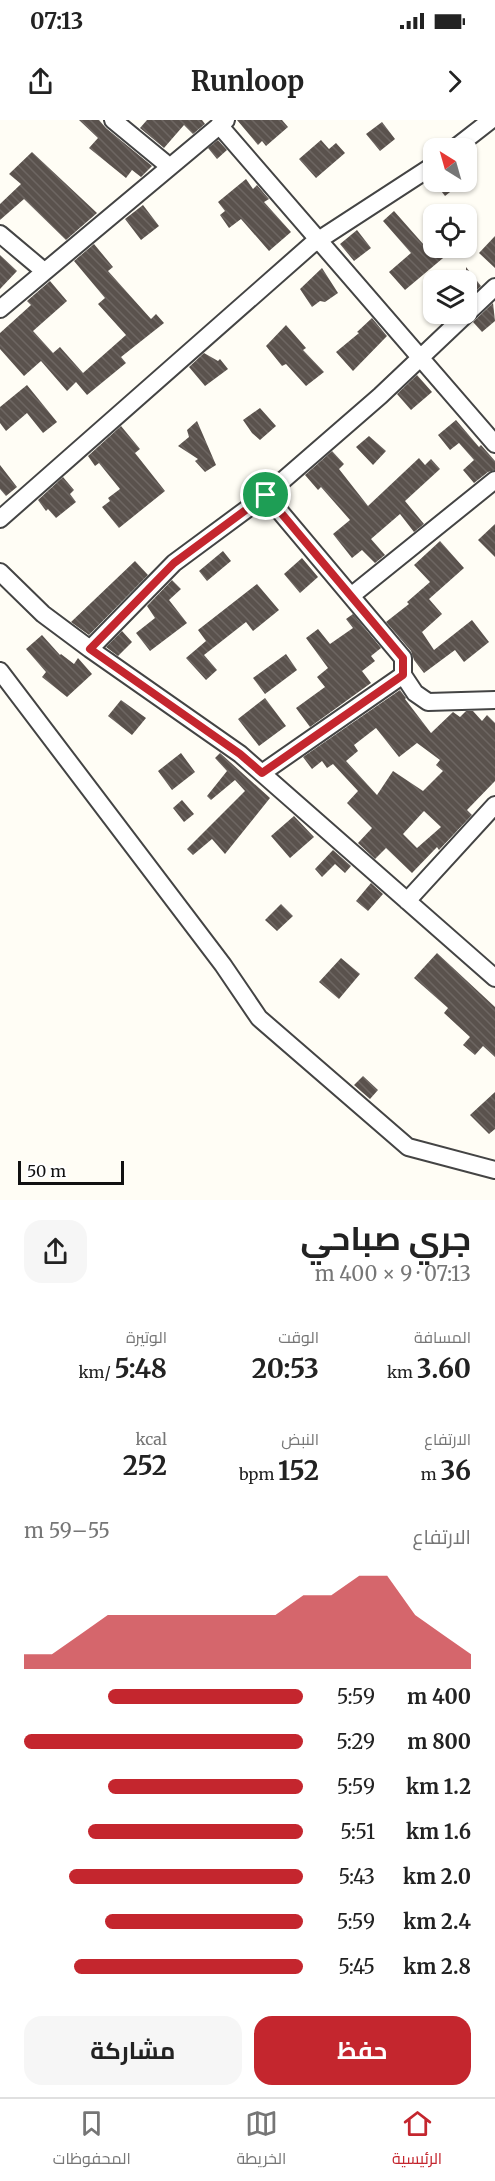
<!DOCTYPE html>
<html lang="ar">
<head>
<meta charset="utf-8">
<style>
  body { margin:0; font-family:Merriweather,Cairo,serif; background:#f6f6f6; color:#222; direction:rtl; height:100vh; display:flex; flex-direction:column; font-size:22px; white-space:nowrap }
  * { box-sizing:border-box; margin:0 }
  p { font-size:20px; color:#767676 }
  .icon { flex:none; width:33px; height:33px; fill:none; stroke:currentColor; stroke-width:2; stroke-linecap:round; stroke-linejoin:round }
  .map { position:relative; height:1080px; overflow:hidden; direction:ltr }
  .side { display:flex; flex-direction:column; background:#fff; flex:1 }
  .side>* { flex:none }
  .needle { width:39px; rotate:323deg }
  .tools { position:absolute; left:423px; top:18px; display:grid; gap:12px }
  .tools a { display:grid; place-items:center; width:54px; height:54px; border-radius:12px; background:#fff; box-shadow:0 2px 4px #0004; font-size:30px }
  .scale { position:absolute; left:18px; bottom:15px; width:106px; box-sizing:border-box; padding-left:6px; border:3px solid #111; border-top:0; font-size:16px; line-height:21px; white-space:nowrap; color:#111; -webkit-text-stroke:4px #fff; paint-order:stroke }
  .pin { position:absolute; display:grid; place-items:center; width:51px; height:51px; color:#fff; margin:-26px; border:3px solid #fff; border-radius:50%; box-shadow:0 2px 6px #0007 }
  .round { display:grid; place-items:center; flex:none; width:63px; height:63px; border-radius:18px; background:#f6f6f6 }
  .head { display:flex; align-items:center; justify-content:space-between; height:102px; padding:0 24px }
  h1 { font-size:33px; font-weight:700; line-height:45px }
  .stats { display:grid; grid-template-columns:repeat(3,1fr); gap:9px; height:102px; padding:6px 24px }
  .stats div { display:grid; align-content:center }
  .stats b { font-size:26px; font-weight:700 }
  .stats small { font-size:16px; font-weight:400 }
  .stats p { font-size:16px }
  .chart { height:168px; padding:12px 24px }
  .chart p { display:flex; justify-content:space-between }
  .chart svg { width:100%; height:108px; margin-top:6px; fill:#c4262e; opacity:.7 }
  .cta { display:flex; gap:12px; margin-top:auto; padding:12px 24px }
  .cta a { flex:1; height:69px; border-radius:18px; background:#c4262e; color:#fff; font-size:24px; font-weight:700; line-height:69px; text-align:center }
  .cta a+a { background:#f6f6f6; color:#222 }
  ul { padding:0 24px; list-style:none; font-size:20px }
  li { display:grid; grid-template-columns:96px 72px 1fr; align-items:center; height:45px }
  li i { height:15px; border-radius:8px; background:#c4262e }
  .status { display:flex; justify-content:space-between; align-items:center; height:42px; padding:0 30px; background:#fff; direction:ltr }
  .status svg { height:16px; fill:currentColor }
  header { display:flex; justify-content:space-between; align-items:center; height:78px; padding:0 24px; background:#fff; font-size:27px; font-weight:700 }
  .tab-bar { display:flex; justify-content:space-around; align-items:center; height:84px; border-top:2px solid #e0e0e0; background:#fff; font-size:16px; color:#767676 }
  .tab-bar a { display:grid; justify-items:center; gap:3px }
  .tab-bar .active { color:#c4262e }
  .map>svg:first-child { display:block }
  .building { fill:url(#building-back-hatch); fill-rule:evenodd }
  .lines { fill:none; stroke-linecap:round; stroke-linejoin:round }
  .minor-casing { stroke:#444; stroke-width:20 }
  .minor { stroke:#fff; stroke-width:16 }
  .route-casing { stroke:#fff; stroke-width:12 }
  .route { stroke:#c4262e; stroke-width:8 }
</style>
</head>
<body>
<div class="status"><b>07:13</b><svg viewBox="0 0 49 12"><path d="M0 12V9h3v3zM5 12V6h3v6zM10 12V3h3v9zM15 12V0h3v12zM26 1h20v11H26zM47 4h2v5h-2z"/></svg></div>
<header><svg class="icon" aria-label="forward" viewBox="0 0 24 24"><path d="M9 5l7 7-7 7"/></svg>Runloop<svg class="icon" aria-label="share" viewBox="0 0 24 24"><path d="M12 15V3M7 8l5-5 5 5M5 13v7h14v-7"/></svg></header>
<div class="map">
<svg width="495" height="1080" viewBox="0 0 495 1080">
  <defs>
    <pattern id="building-back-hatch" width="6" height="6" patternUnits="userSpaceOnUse" patternTransform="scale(1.5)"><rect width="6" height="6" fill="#5a524d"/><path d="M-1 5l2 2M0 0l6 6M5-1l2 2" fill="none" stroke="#6d6662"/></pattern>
  </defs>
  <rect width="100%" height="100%" fill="#fffdf5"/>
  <!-- building -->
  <path class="building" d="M79,0H99L106,8L152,46L141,57L132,50L126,58L89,28L98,18Z
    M147,0H202L205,4L193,14L184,5L164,28L140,8Z
    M237,0H282L288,7L266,26L262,21L258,25Z
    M382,2L395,19L380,31L366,14Z
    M218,20L227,30L217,39L208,28Z
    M321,20L329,29L336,23L345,33L316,58L299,39Z
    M32,32L97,93L66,120L24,79L0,100V84L21,64L9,54Z
    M246,59L253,69L257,65L269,79L264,82L291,112L269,131L241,99L229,108L220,95L225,91L218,82Z
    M434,62H463L445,76Z
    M143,85L159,106L141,120L125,99Z
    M394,91L424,125L434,116V128H455L405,170L389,152L411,133L383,101Z
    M357,110L371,128L354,141L340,124Z
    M495,116V148L479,133Z
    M94,124L113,147L108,151L151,199L156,194L164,203L121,237L126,243L87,275L76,262L67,271L41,241L24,256L0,229V213L31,185L27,181L50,161L67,181L33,211L53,233L60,227L83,253L126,215L98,184L105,178L74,141Z
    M0,135L17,151L0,169Z
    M466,147L481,166L472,175L466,168Z
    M322,148L338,173L325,182L320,181L312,187L300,169Z
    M493,183L495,201L482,212L473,202Z
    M372,198L387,216L353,251L336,232L359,213L357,212Z
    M286,205L306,228L303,230L324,252L306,266L286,244L282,246L266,226Z
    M204,233L218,241L220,239L228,249L205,266L189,247Z
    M417,255L432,272L411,290L397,274Z
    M27,265L57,302L43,313L27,293L6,311L0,303V287Z
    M260,288L276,306L260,320L252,313L243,300Z
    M456,300L479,327L481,325L495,341V350L488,352L474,363L463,350L474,340L459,323L450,330L438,315Z
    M197,301L216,345L205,352L195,341L198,339L178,326L189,317L187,310Z
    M121,306L140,329L135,333L165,371L119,408L102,387L110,381L108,378L120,369L99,343L95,346L88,336Z
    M369,316L386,331L373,345L356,327Z
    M332,331L344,344L339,349L368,386L419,338L425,345L431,339L440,349L405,381L424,404L414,412L400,394L371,419L385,435L375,443L362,430L352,438L333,414L350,400L321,367L318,370L305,355Z
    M0,345L17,367L6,376L0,369Z
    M63,357L74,370L70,374L76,382L56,398L48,389L46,391L38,380Z
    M495,404V437L478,420Z
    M440,421L464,448L429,479L442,494L422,512L434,530L472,500L489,522L464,542L455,530L424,553L414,540L411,531L386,502L409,484L407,482L430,462L414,445Z
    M223,431L231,441L207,461L199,451Z
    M302,438L318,457L300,473L284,454Z
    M135,441L148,455L89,515L71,502Z
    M172,460L181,469L169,480L187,503L150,531L136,513L155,498L147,486Z
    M257,464L279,490L253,511L246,502L204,535L217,550L206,560L186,538L206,521L198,510Z
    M353,494L381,528L371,536L375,541L362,551L371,563L310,607L296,588L325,567L317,557L328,548L306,518L318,509L330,524L353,508L346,499Z
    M122,511L132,522L118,536L106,527Z
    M42,515L60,535L61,534L74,544L78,538L92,554L67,577L42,557L46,552L26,529Z
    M286,534L297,550L265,574L253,558Z
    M400,570L406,578L405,579L431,613L453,592L460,597L466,591H473L482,601L487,595L495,603V661L467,690L472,695L439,730L437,727L412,753L386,728L375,739L358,723L372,708L347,683L358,671L333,644L327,648L322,641L312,649L303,637ZM376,608L399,637L417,623L440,640L436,645L443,651L423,671L393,651L377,675L346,641L358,631L354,625ZM424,691L441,707L417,728L403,714Z
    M265,578L286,606L259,626L238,599Z
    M121,580L146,598L132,615L108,596Z
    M181,633L195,652L172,670L158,651Z
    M220,633L270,678L225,734L212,719L193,735L187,729L245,671L235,660L211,680L207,676L227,651L215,638Z
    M182,680L194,694L184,702L173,688Z
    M294,696L314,717L290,738L271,716Z
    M333,730L351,746L345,753L335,744L322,757L315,749Z
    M371,763L383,774L368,791L356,781Z
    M281,784L293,796L277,811L265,800Z
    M437,833L495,887V937L483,926L475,935L463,925L470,917L444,893L448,888L414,858Z
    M341,838L360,854L339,879L319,862Z
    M363,956L378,970L370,979L354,965Z
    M495,972V1009L489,1014L470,995Z"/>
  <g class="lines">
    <!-- minor casing -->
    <g class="minor-casing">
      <path id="minor" d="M113,0L170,47
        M219,5L495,324
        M455,28L491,0
        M0,114L44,151
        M0,189L226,0
        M0,399L311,125L434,45
        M0,452L43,494L90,529L240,634L495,858
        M351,476L495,360
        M90,529L174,443L266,375L380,276L495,167
        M0,551L223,845L259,898L408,1027L495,1050
        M403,555L415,573L428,582L495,580
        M262,653L403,555V538L266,375
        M407,781L495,685"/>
    </g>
    <!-- minor -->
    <use href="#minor" class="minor"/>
  </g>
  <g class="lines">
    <!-- route casing -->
    <g class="route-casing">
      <path id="route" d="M266,375L403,538V555L262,653L240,634L90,529L174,443Z"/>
    </g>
    <!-- route -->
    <use href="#route" class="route"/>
  </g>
</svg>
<div class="tools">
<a><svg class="needle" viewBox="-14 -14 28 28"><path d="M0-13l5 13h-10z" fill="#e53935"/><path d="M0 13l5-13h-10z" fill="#767676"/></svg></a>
<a><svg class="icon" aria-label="locate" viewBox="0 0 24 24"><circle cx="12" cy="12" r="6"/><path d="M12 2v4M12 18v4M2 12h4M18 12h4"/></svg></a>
<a><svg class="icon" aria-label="layers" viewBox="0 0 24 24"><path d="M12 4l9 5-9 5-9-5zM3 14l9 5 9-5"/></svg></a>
</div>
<div class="scale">50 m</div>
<div class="pin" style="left:266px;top:375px;background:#1e9e55"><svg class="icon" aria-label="arrive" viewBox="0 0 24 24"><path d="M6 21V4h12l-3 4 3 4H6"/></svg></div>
</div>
<section class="side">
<div class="head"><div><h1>جري صباحي</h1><p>07:13 · 9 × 400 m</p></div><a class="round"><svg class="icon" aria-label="share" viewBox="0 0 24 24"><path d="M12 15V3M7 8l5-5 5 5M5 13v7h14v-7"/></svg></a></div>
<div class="stats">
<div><p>المسافة</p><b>3.60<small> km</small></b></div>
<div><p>الوقت</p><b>20:53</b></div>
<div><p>الوتيرة</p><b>5:48<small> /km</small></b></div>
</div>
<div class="stats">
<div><p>الارتفاع</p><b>36<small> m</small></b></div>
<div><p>النبض</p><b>152<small> bpm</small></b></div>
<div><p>kcal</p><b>252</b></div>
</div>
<div class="chart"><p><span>الارتفاع</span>55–59 m</p>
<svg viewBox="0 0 160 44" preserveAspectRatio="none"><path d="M0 44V38L10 38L20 30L30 22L40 22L50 22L60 22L70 22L80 22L90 22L100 14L110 14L120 6L130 6L140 22L150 30L160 38V44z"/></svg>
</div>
<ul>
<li><b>400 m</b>5:59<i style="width:70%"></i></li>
<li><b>800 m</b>5:29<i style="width:100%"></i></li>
<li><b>1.2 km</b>5:59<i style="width:70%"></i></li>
<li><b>1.6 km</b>5:51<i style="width:77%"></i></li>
<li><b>2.0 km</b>5:43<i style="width:84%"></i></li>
<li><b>2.4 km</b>5:59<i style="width:71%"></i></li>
<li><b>2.8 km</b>5:45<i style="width:82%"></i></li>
</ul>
<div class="cta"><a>حفظ</a><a>مشاركة</a></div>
</section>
<nav class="tab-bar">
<a class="active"><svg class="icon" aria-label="home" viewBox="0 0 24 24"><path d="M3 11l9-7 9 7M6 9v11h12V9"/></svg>الرئيسية</a>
<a><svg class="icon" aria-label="map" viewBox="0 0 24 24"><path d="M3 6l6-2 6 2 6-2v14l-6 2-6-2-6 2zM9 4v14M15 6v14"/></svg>الخريطة</a>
<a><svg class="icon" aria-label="saved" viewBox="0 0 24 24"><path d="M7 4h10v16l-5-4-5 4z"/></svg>المحفوظات</a>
</nav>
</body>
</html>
